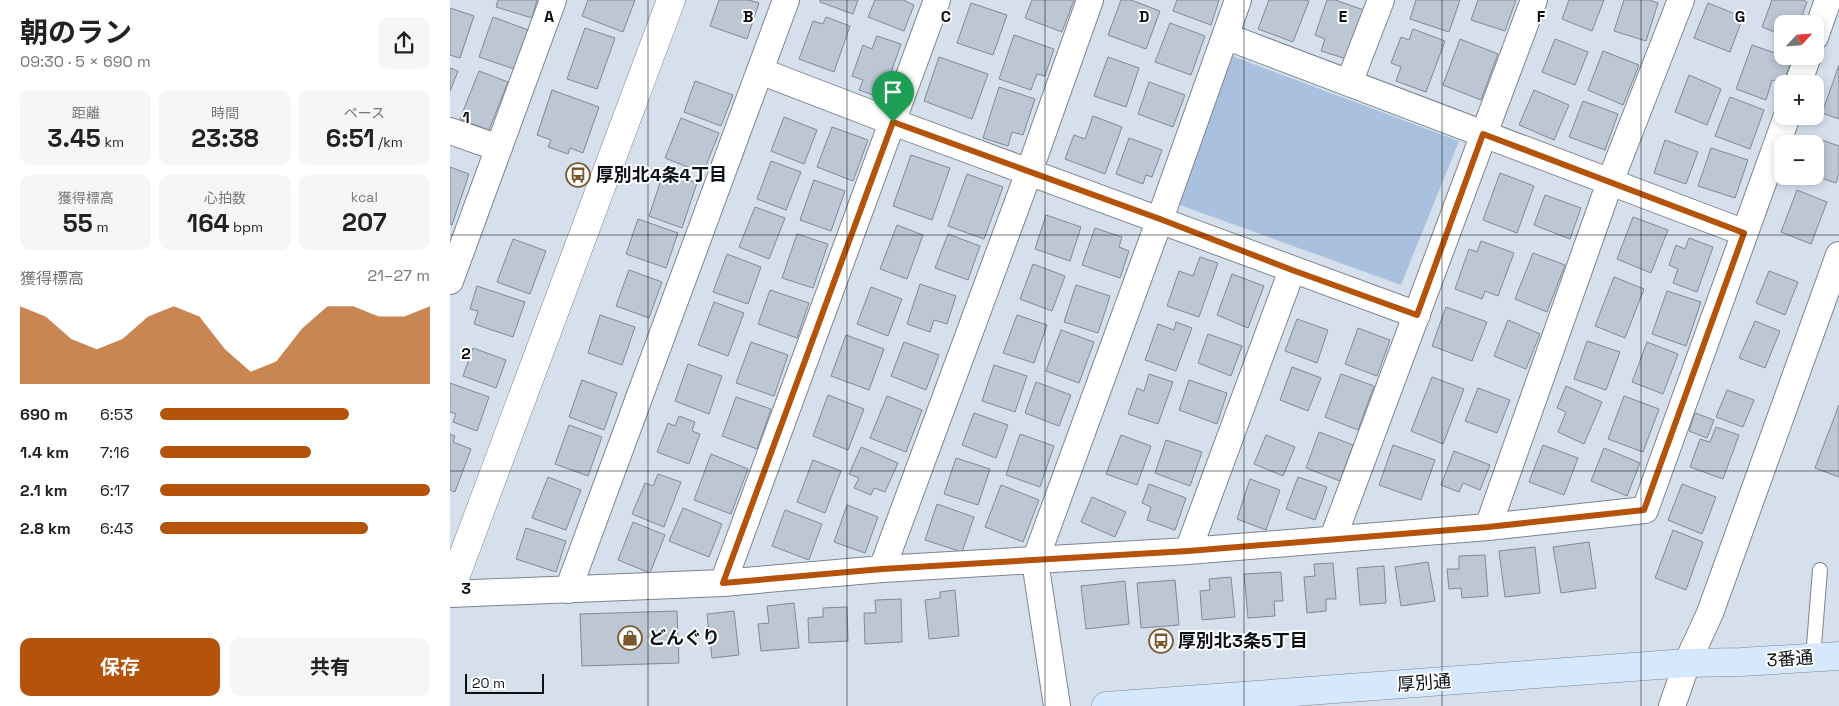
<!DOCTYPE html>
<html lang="ja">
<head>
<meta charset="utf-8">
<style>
  body { margin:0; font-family:"Space Grotesk","Noto Sans JP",sans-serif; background:#f6f6f6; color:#222; height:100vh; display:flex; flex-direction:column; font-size:19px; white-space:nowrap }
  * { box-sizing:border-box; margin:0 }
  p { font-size:16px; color:#767676 }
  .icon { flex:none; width:28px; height:28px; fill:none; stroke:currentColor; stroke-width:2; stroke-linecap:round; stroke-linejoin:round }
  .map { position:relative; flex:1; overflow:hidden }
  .drawer { display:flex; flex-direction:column; background:#fff; width:450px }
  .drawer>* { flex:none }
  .needle { width:32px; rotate:64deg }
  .controls { position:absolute; left:1324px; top:15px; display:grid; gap:10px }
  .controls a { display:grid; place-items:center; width:50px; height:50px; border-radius:10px; background:#fff; box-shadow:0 2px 8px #0003; font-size:25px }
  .scale { position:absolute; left:15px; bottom:12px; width:79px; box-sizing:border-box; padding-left:5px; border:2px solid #0c1014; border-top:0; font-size:14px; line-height:18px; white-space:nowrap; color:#0c1014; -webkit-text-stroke:4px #fff; paint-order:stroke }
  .pin { position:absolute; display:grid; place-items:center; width:42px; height:42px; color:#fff; margin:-51px -21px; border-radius:50% 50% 50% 0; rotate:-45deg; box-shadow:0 0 5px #0007 }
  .pin .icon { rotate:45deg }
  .round { display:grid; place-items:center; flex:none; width:52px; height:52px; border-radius:10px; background:#f6f6f6 }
  .head { display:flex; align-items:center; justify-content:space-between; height:85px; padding:0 20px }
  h1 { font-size:28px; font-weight:700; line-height:38px }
  .figures { display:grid; grid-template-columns:repeat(3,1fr); gap:8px; height:85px; padding:5px 20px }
  .figures div { display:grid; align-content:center; border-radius:10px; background:#f6f6f6; text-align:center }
  .figures b { font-size:25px; font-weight:700 }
  .figures small { font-size:14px; font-weight:400 }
  .figures p { font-size:14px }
  .chart { height:140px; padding:10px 20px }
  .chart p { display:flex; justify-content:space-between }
  .chart svg { width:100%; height:90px; margin-top:5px; fill:#b45309; opacity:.7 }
  .primary-button { display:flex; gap:10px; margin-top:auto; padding:10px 20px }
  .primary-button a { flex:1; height:58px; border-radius:10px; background:#b45309; color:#fff; font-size:20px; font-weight:700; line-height:58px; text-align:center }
  .primary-button a+a { background:#f6f6f6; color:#222 }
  ul { padding:0 20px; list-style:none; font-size:16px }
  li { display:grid; grid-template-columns:80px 60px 1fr; align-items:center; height:38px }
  li i { height:12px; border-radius:6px; background:#b45309 }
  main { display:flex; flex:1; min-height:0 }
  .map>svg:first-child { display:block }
  .green { fill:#a9c1de }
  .building { fill:#bdc6d3; stroke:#808994 }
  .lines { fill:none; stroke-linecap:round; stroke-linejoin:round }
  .service-casing { stroke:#7c8591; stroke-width:16 }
  .minor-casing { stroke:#7c8591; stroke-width:28 }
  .tertiary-casing { stroke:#7c8591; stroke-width:29 }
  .secondary-casing { stroke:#7c8591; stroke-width:29 }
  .service { stroke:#fff; stroke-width:14 }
  .minor { stroke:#fff; stroke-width:26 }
  .tertiary { stroke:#fff; stroke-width:28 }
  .secondary { stroke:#d5e8fe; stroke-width:28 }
  .route-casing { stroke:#fff; stroke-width:10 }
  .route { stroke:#b45309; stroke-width:6 }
  .grid { fill:none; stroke:#0c1014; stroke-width:1; stroke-opacity:0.55 }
  .labels { text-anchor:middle; stroke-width:4; stroke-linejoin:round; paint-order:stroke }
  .poi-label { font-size:18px; font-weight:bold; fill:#0c1014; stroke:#fff; text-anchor:start }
  .street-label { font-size:18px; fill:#0c1014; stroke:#fff }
  .grid-label { font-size:16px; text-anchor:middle; font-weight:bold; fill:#0c1014; stroke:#fff; stroke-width:4; stroke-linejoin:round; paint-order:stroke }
</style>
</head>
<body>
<main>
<section class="drawer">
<div class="head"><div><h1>朝のラン</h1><p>09:30 · 5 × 690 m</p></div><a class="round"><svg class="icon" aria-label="share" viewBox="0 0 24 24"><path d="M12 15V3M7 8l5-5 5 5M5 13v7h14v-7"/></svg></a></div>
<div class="figures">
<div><p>距離</p><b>3.45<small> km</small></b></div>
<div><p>時間</p><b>23:38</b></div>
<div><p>ペース</p><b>6:51<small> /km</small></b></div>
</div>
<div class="figures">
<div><p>獲得標高</p><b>55<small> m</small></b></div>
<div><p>心拍数</p><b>164<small> bpm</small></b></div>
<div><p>kcal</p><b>207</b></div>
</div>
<div class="chart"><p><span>獲得標高</span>21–27 m</p>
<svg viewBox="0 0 160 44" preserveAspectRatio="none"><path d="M0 44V6L10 11L20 22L30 27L40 22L50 11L60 6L70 11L80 27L90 38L100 33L110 17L120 6L130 6L140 11L150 11L160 6V44z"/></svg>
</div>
<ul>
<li><b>690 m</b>6:53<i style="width:70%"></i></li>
<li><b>1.4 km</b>7:16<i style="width:56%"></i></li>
<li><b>2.1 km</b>6:17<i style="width:100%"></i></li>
<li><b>2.8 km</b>6:43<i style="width:77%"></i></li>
</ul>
<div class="primary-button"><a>保存</a><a>共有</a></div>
</section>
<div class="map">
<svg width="1389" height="706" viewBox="0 0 1389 706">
  <rect width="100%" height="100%" fill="#d6e0ed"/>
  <!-- green -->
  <path class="green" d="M782,56L1009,141L951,285L727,204Z"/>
  <!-- building -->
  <path class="building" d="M48,0H87L82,18L46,7Z
    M138,0H185L173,32L132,16Z
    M269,0H299L309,3L297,39L260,26Z
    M370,0H408L403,14L370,2Z
    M425,0H453L464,5L454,31L418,17Z
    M582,0H624L612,32L575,18Z
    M671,0H681L710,11L696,49L658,35Z
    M727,0H769L761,25L723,11Z
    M819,0H855L859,1L843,42L808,29Z
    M877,0H885L914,10L897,59L871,51L875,39L865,35Z
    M966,0H1010L999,32L960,19Z
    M1028,0H1066L1055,31L1021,20Z
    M1119,0H1154L1142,31L1112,19Z
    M1174,0H1199L1208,3L1196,41L1164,31Z
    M1322,0H1353L1357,2L1349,24H1332V35L1312,27Z
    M521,3L557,15L543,55L507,43Z
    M1258,3L1293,17L1280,52L1244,38Z
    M0,8L24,16L10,58L0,55Z
    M43,17L81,31L67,70L29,57Z
    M376,17L400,26L384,72L349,59L363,21L373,24Z
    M720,23L755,36L741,75L705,62Z
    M135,28L165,38L147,89L117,79Z
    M963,29L995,41L976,92L946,81L951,67L941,63L951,37L959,40Z
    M564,35L604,49L595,76L587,74L581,90L549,79Z
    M427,36L451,44L432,98L409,90L413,80L402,76L413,45L422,49Z
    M1010,39L1048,54L1031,100L993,85Z
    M1105,39L1138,52L1125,85L1092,72Z
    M1302,45L1342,59L1333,84L1322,80L1316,100L1286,89Z
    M1153,51L1189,65L1173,105L1138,90Z
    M489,57L538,74L522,119L474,101Z
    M658,57L689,68L676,107L644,96Z
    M1389,65V119L1372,113Z
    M0,68L8,71L0,91Z
    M29,71L58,82L39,130L10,119Z
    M1239,75L1271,89L1257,125L1225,112Z
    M245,81L283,95L271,126L234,112Z
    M699,82L735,95L723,127L688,114Z
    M549,87L585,99L573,135L562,132L558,146L533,138Z
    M102,90L149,107L133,153L120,148L118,154L98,147L101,140L87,135Z
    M1084,90L1119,105L1104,140L1069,125Z
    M1280,97L1314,110L1300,149L1265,136Z
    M1133,101L1168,114L1155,150L1119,137Z
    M643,116L672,127L655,174L615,159L624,135L635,139Z
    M334,117L367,130L354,164L321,151Z
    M231,118L269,133L253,173L215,158Z
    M382,127L418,140L403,181L367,167Z
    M679,138L712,150L702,177L696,175L693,184L666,174Z
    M1366,138L1389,146V173L1386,183L1365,176V144H1364Z
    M1215,140L1248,152L1236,184L1204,173Z
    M1261,148L1298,160L1285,198L1248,186Z
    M461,155L500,168L482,220L443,206Z
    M321,161L351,172L336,210L307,199Z
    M0,167L19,174L2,225L0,224Z
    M214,171L247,183L232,228L199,216Z
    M1050,173L1084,186L1067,233L1033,220Z
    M517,174L553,187L534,239L498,226Z
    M364,180L395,191L381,231L350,220Z
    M1347,190L1377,202L1361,244L1331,232Z
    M1095,195L1131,208L1120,239L1084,225Z
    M305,207L335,218L319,259L289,247Z
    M596,215L631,227L620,261L585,249Z
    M1183,217L1218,230L1201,273L1167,259Z
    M188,219L228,233L216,268L176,254Z
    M447,225L473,235L457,279L430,269Z
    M645,228L672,237L669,247L679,251L670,278L632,265Z
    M347,234L378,244L363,288L332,278Z
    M498,234L530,246L518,280L485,268Z
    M1239,238L1263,247L1247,292L1223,283L1228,269L1219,265L1226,245L1235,249Z
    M63,239L96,251L80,294L47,282Z
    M1031,241L1064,253L1048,296L1035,291L1032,299L1005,289L1019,249L1027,252Z
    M1083,253L1115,265L1097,312L1065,299Z
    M277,254L311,267L298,304L263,292Z
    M750,257L768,263L749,317L717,306L729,271L743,276Z
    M583,264L615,276L602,311L570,299Z
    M179,270L212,282L199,318L166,306Z
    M1319,271L1348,282L1335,315L1306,303Z
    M782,274L814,286L798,328L767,315Z
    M1164,277L1194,289L1175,338L1145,326Z
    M470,284L506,296L497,324L484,320L480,332L457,324Z
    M626,285L660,296L648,333L614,322Z
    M27,286L75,302L63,337L24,324L28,311L20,309Z
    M421,287L452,299L438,336L407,324Z
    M320,290L359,303L347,338L308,324Z
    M1217,291L1251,302L1236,346L1202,334Z
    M264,302L294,313L278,356L248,345Z
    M996,307L1037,322L1022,361L982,346Z
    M150,315L185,327L172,365L138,353Z
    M567,315L597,325L584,363L553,353Z
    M847,319L878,330L867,363L835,351Z
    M1058,320L1090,334L1076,369L1044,356Z
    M1305,321L1330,331L1315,368L1289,358Z
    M726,322L742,328L726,371L695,360L708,324L724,330Z
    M908,328L940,340L927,376L895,364Z
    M611,330L644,342L629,383L596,371Z
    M758,334L792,346L781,376L748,363Z
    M396,335L434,349L419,390L381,376Z
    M1137,341L1170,352L1156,390L1124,379Z
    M301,342L338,355L324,396L286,383Z
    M454,342L489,355L476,390L441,376Z
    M1197,342L1228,354L1213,394L1182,382Z
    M23,348L56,360L46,388L13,376Z
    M238,364L272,376L259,414L225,401Z
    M544,365L577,376L565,412L532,401Z
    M842,367L871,378L858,411L830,400Z
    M699,374L723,382L708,424L678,414L687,388L694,391Z
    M891,374L924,386L908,430L875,417Z
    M982,377L1014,389L993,444L961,431Z
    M132,380L167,393L154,430L119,417Z
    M739,380L777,393L767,424L729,410Z
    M586,382L621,395L609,426L575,413Z
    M0,383L39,397L27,431L3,422L6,414L0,412Z
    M1116,386L1152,402L1134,444L1108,432L1116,412L1107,408Z
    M1028,388L1060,400L1047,433L1015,421Z
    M1277,390L1304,400L1293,427L1266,417Z
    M378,395L414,409L398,450L363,436Z
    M437,396L472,410L456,452L420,438Z
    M1174,396L1209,409L1193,452L1158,439Z
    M286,397L321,409L307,449L272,436Z
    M1389,405V477L1365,468Z
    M524,413L558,425L546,458L512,445Z
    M1245,413L1264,420L1257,438L1239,431Z
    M229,416L245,422L242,431L250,434L239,464L207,452L218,423L225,426Z
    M119,425L152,437L138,476L105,464Z
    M1266,427L1289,435L1273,479L1240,467L1250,439L1260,442Z
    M869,432L903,445L890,481L856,468Z
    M0,434L5,436L3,442L21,449L5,492L0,490Z
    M570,434L604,446L590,487L556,475Z
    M671,435L701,446L687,485L656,474Z
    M816,435L845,447L833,476L804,464Z
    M716,440L752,452L740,486L705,473Z
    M943,445L985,460L971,500L929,485Z
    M1093,445L1128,458L1114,495L1079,482Z
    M411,447L448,463L435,492L424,488L421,495L404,488L409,478L399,474Z
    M1154,448L1190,463L1177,496L1141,481Z
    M1004,451L1040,465L1030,490L1013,483L1009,492L991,485Z
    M261,454L298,469L281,514L244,500Z
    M506,458L540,469L528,505L494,494Z
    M363,460L391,471L375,513L347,502Z
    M208,474L231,482L214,527L182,514L195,483L203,486Z
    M98,477L131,490L116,530L82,518Z
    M848,477L877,487L865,520L836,509Z
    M800,479L830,490L816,530L787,519Z
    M699,484L736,498L725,530L697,520L701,507L692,503Z
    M1232,484L1266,497L1252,534L1218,520Z
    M551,485L589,500L573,542L535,527Z
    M642,497L676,512L665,537L631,522Z
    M487,504L524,517L512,552L475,540Z
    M397,505L428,517L415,553L384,542Z
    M233,508L272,524L259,557L219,541Z
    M335,510L372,524L359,560L322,546Z
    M183,522L215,535L200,573L168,560Z
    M76,528L116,541L106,572L66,559Z
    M1223,530L1253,542L1236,590L1205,578Z
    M1139,542L1146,588L1111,593L1103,547Z
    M1085,547L1090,593L1055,597L1049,551Z
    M1035,555L1038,596L1012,598L1011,588L999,589L997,569H1009V556Z
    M978,562L985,601L951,606L945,567Z
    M883,563L886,599H876V611L857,613L854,577L865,576L864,564Z
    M934,566L936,603L910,605L907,568Z
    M831,572L833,601H824L825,616L798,618L794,574Z
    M781,577L785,617L752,620L750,591L760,590L759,579Z
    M725,580L729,625L691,628L687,583Z
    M675,581L679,624L636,629L631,586Z
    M505,590L509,636L479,639L475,600L490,598V592Z
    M451,599L452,642L415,644L414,613H426L425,600Z
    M344,603L349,648L311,651L308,624L319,623L317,606Z
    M397,607L398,641L359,643L358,618L373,617V608Z
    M227,611L229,663L132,666L130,614Z
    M284,611L289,655L262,658L257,614Z"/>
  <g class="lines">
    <!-- service casing -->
    <g class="service-casing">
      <path id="service" d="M1363,658L1370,570"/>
    </g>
    <!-- minor casing -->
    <g class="minor-casing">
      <path id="minor" d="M775,36L1295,233
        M1365,37L1378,0
        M310,71L443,122L967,315
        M899,83L931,0
        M1348,84L1358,56
        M0,131L49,148
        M0,281L103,0
        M1038,527L1160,182L1231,0
        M883,538L1084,0
        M738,551L842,270
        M432,569L579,172L640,0
        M273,583L487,0
        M118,590L336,0
        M0,594L273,583L432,569L738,551L1038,527L1195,510L1337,116
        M607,706L585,561L710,219L788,0
        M1222,706L1237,663L1260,613L1389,255"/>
    </g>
    <!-- tertiary casing -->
    <g class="tertiary-casing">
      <path id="tertiary" d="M0,591L221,0"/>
    </g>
    <!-- secondary casing -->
    <g class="secondary-casing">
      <path id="secondary" d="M656,706L1237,663L1291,662L1389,656"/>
    </g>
    <!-- service -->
    <use href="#service" class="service"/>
    <!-- minor -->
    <use href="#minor" class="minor"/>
    <!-- tertiary -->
    <use href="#tertiary" class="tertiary"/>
    <!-- secondary -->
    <use href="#secondary" class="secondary"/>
  </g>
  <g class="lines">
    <!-- route casing -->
    <g class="route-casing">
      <path id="route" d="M443,122L710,219L842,270L967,315L1033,134L1294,233L1194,510L1038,527L738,551L432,569L273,583Z"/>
    </g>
    <!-- route -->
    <use href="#route" class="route"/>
  </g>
  <!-- grid -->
  <path class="grid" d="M198,0V706M397,0V706M595,0V706M794,0V706M992,0V706M1191,0V706M0,235H1389M0,471H1389"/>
  <!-- icons -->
  <defs>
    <g id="bus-ring" transform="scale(1.25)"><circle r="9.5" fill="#fff" stroke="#78592e" stroke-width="1.5"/><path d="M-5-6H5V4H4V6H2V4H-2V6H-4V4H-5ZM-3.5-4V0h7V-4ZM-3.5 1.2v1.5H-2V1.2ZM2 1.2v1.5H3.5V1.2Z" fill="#78592e"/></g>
    <g id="shop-ring" transform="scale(1.25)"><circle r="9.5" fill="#fff" stroke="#78592e" stroke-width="1.5"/><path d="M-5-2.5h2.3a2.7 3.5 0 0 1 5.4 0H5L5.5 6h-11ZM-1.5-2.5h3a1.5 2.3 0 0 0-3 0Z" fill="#78592e"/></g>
  </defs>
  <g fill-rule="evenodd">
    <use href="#bus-ring" x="128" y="175"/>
    <use href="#shop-ring" x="180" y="638"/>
    <use href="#bus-ring" x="711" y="641"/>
  </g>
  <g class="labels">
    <!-- poi labels -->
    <g class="poi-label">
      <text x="146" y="181">厚別北4条4丁目</text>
      <text x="198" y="644">どんぐり</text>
      <text x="728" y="647">厚別北3条5丁目</text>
    </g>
    <!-- street labels -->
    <g class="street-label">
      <text transform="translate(1340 659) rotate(-4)" y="6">3番通</text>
      <text transform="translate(974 683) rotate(-4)" y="6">厚別通</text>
    </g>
  </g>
  <g class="grid-label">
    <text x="99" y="22">A</text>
    <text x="298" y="22">B</text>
    <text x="496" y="22">C</text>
    <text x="694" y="22">D</text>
    <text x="893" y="22">E</text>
    <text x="1091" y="22">F</text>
    <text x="1290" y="22">G</text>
    <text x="16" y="123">1</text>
    <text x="16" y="359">2</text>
    <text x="16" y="594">3</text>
  </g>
</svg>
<div class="controls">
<a><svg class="needle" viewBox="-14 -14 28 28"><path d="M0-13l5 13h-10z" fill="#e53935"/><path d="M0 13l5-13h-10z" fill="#767676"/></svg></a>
<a>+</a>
<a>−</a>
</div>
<div class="scale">20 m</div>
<div class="pin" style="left:443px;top:122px;background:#1e9e55"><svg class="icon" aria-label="arrive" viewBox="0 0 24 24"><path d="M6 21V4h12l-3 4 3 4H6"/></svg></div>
</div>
</main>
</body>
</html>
